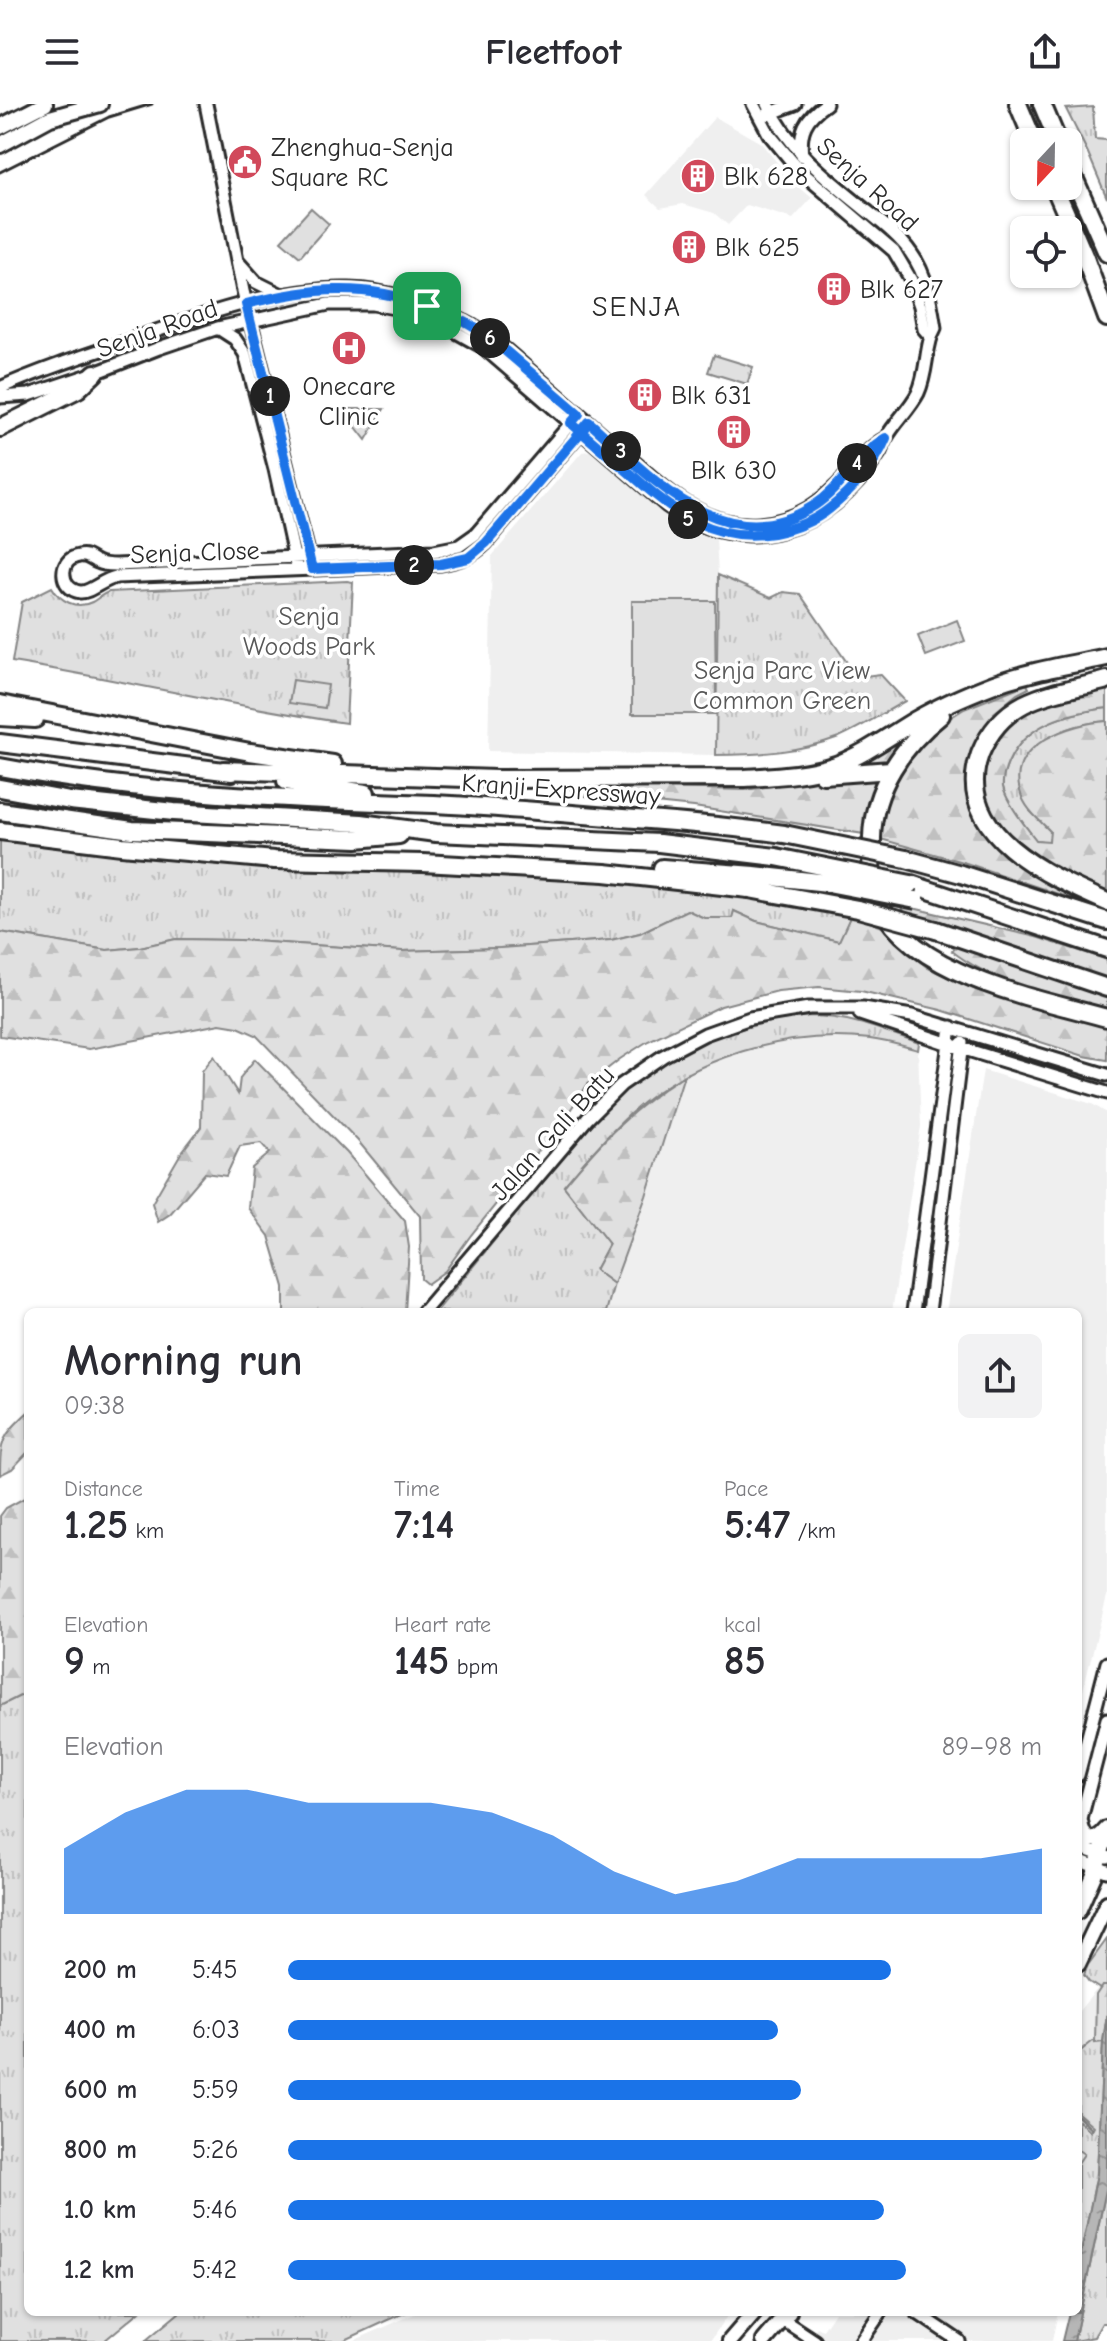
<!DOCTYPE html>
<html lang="en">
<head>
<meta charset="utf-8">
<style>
  body { margin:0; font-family:"Comic Neue",sans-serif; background:#f2f2f3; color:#2b2b33; height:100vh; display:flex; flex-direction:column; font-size:30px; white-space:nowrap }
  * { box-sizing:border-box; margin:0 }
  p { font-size:26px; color:#7c7c81 }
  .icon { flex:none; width:44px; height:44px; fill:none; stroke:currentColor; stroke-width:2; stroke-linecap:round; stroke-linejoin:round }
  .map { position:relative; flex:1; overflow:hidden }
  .details { position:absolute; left:24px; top:1204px; width:1058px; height:1008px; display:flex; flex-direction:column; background:#fff; border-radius:12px; box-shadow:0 2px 6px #0004 }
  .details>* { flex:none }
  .needle { width:52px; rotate:202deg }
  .controls { position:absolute; left:1010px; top:24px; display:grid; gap:16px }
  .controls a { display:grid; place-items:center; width:72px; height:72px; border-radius:12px; background:#fff; box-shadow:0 2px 6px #0004; font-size:40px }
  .pin { position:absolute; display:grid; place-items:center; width:68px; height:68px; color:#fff; margin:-34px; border-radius:16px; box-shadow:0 4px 12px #0006 }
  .km { position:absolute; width:40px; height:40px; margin:-20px; border-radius:50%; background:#222; color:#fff; font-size:22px; line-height:40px; text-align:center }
  .round { display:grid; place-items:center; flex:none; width:84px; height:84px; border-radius:12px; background:#f2f2f3 }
  .headline { display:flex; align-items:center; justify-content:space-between; height:136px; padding:0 40px }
  h1 { font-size:44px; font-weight:700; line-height:60px }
  .stats { display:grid; grid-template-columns:repeat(3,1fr); gap:12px; height:136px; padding:8px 40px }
  .stats div { display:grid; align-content:center }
  .stats b { font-size:40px; font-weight:700 }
  .stats small { font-size:22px; font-weight:400 }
  .stats p { font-size:22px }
  .chart { height:224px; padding:16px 40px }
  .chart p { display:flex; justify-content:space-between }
  .chart svg { width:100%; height:144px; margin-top:8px; fill:#1a73e8; opacity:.7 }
  ul { padding:0 40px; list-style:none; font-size:26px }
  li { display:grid; grid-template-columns:128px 96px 1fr; align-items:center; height:60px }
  li i { height:20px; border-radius:10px; background:#1a73e8 }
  header { display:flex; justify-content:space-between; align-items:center; height:104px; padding:0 40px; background:#fff; font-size:36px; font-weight:700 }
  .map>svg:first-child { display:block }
  .built { fill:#efefef }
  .grass { fill:url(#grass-tufts); stroke:#868686; stroke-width:2 }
  .forest { fill:url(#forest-firs); stroke:#868686; stroke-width:2 }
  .pitch { fill:#e0e0e0; stroke:#868686; stroke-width:2 }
  .water { fill:url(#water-ripples); stroke:#7e7e7e; stroke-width:2 }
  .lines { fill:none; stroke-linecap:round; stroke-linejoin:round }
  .stream { stroke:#7e7e7e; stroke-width:3 }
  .minor-casing { stroke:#2b2b2b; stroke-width:17 }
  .major-casing { stroke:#2b2b2b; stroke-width:20 }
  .highway-casing { stroke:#2b2b2b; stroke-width:22 }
  .minor { stroke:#fff; stroke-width:11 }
  .major { stroke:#fff; stroke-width:14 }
  .highway { stroke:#fff; stroke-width:16 }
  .rail { stroke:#2b2b2b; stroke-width:3 }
  .highway-bridge-casing { stroke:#2b2b2b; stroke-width:22; stroke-linecap:butt }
  .highway-bridge { stroke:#fff; stroke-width:16 }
  .route-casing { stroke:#fff; stroke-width:16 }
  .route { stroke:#1a73e8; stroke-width:10 }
  .labels { text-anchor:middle; stroke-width:7; stroke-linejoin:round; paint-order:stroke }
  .poi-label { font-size:26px; fill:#2b2b2b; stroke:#fff; text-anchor:start }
  .street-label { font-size:26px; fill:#2b2b2b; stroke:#fff }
  .park-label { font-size:26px; fill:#585858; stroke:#fff }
  .neighbourhood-label { font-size:28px; letter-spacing:2px; fill:#2b2b2b; stroke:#fff }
</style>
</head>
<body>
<header><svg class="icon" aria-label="menu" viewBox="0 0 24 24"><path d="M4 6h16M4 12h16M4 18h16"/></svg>Fleetfoot<svg class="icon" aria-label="share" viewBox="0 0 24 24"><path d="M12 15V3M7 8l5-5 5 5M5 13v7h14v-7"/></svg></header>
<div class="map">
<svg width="1107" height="2237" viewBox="0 0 1107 2237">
  <defs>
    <pattern id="grass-tufts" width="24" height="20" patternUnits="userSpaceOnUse" patternTransform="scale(2)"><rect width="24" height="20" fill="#e0e0e0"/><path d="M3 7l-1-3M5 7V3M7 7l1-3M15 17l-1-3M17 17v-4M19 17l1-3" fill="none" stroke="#c0c0c0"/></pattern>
    <pattern id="forest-firs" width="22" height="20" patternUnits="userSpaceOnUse" patternTransform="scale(2)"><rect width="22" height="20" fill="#e0e0e0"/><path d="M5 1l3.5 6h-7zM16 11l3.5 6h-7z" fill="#c0c0c0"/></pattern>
    <pattern id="water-ripples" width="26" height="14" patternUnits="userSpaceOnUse" patternTransform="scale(2)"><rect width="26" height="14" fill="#b6b6b6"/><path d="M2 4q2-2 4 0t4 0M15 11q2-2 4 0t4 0" fill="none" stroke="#949494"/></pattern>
  </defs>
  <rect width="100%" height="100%" fill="#fff"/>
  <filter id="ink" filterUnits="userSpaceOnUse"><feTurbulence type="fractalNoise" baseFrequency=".0125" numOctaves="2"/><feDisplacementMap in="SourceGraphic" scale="16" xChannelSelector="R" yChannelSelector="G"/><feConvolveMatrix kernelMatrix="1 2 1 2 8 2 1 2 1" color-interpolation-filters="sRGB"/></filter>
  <g filter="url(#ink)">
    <!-- built -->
    <path class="built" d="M715,13L761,39L793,78L812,94L793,115L747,101L728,121L714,109L683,100L660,104L646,91Z
      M589,347L685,425L716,434L718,471L716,651L488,647L492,452L582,348Z
      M840,933L870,935L918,946L921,1022L892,1208H606L684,971L727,953L763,942L803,935Z
      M983,966L1092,1000L1107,1009V1492L1078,1606V1208H946Z
      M1097,1885L1106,1890L1093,2022L1088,2034L1078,2112V1908Z
      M419,2208H730L710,2237H353Z
      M835,2208H1058L1052,2237H806L817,2223L823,2226Z"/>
    <!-- grass -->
    <path class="grass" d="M1093,3L1095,35L1107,36V94L1088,49L1066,5Z
      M714,251L753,263L747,280L708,268Z
      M342,305H384L366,336Z
      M718,471L771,494L783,488L800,490L857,573L880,570L905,597C883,609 862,623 839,633C799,648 758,651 716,651Z
      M347,477L353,478L346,619C234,603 124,576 12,558L22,498L52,483C60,497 76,506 92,498C98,495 102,490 109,488Z
      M1107,604V617C1078,619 1050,629 1029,649L1030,707L1051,728L1049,738L1036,736C1026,723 1006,699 1003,683C1002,675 1005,666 1008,659C1025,619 1068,609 1107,604Z
      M0,735L195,758L484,769L670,782L756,791L851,811L840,838L756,817L734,807L733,814H704L687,806L640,829L611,836L500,844L402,847L239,836L176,835L140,843L107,846L0,828Z
      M810,912C849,912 882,926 919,939L918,946C903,942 887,937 870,935C787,925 693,953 631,1009C606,1032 585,1057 564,1082L609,1140L595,1166L614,1180L606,1208H436C469,1167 503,1126 536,1085C554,1063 571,1040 590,1018C648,954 725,920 810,912Z
      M28,1588V2208H139L104,2237H0V1602Z
      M1107,1835V1882H1103L1100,1885L1089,1878L1084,1871L1088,1861Z
      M1093,1937L1103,1938L1097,2070L1078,2164V2059L1084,2050L1078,2046V2019L1079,2017L1090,2027L1093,2022L1078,2009V1949Z
      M1107,2081V2219H1102L1094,2233L1074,2237Z
      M180,2208H406L343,2237H145Z"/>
    <!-- forest -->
    <path class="forest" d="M1027,580L1029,584L1017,590L994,609L1003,621L1025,605L1107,580V604C1068,609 1025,619 1008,659C1005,666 1002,675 1003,683C1006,698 1026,723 1036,736L1049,737L1050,727C1039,716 1024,704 1020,687C1007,640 1072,619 1107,617V786L1104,788L1088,781L1106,806L966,759L877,734L888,690L907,653L942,619L964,605Z
      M897,638L900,642L869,704L864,730L694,703L576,691V682L745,686L787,680L830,672L856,661Z
      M900,801L1036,833L1102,854L1107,856V877L903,807Z
      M687,806L704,814H732L734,807L756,817L839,837L851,811L888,825L908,848L928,864L976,886L1107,923V956L1084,952L941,906L861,887L819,883L778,887L721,902L648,937L620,955L588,980L562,1018L471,1131L445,1167L427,1180L421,1175L420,1112L358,1037L256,931L238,923L220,920L89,945L0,932V828L107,846L140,843L176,835L239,836L402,847L500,844L611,836L640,829Z
      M961,840L1107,890V905C1057,892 993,880 952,847Z
      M214,952L238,990L240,974L255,955L347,1049L405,1117L409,1143L405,1208H284V1183L269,1132L248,1104L252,1064L270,1049L261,1039L240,1042L226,1072L205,1069L170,1110L158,1118L152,1099L181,1049L201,1023L202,967Z
      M684,971L646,1092L614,1180L595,1166L609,1140L564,1082C603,1035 633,1004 684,971Z
      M28,1308V1348L12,1365L0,1371C0,1337 2,1332 28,1308Z
      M28,1392V1588L0,1602V1412L6,1404Z
      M1102,1882H1107V1910L1103,1938L1095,1939L1096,1891Z"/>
    <!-- pitch -->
    <path class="pitch" d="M311,104L329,120L300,153L281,137Z
      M632,497H715L716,610H632Z
      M957,516L965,537L926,552L918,532Z
      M293,576L328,581L325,604L289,599Z"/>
    <!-- water -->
    <path class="water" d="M1107,1910V2081L1074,2237H1062L1069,2208H1078V2164L1097,2070L1103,1938Z"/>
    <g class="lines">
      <!-- stream -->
      <path class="stream" d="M1078,2012L1091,2024"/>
      <!-- minor casing -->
      <g class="minor-casing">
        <path id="minor" d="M206,0L243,187L311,460
          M753,0L769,30L798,65L894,147L911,176L920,202L924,225L930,232
          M766,11L795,0
          M802,52C799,27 805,14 826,0
          M239,159L256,178L284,192
          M218,224L235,235L245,250L275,365L296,461
          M0,284C40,266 83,252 125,238C192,214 277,183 349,185C388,186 430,200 465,218C492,231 514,253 537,273C569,301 601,329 633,357C670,389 707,424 759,420C796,417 823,398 847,371C859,357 869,343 886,334
          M0,293L29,291L95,269L159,244L218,224L329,200H373L395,204L442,220L483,243L667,402C746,458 829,428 878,351C882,346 882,339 886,334C895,318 909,306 918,289C928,268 925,240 935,224C931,198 927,171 911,149C900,133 882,119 867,107C828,75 789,46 768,0
          M579,310L476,430L459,442L434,447L116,461C110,461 103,461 97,458C90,455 87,450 79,452C58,455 59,485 80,488C90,489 102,476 116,473L441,460C460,456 473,452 486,439L589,318
          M860,910L961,944L1107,989
          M423,1208L588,1014L621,981L663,952L705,930L750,914L809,904H863L912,912L1107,971
          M913,1208L951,923
          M929,1208L962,939
          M1078,1671L1107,1559
          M1079,1723L1107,1615
          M1078,1739L1087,1746L1107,1753
          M1078,1756L1107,1767
          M916,2208L959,2237
          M783,2216L815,2237
          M861,2237L881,2208"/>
      </g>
      <!-- major casing -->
      <g class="major-casing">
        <path id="major" d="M0,23L45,0
          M0,41L50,14L100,0
          M1080,1718C1083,1738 1094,1741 1107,1725
          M1078,1807L1094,1771L1107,1729
          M1078,1860L1107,1799
          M730,2237L755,2208
          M764,2237L789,2208"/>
      </g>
      <!-- highway casing -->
      <g class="highway-casing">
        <path id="highway" d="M1018,0L1034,38
          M1042,0L1058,38
          M1068,60L1107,149
          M1054,82L1085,154L1107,214
          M0,324L78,285L95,269
          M1107,576C1079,584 1050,587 1024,600C1003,611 989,628 980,650C951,729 1050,773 1107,798
          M0,600L250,648L333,660
          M941,611C903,641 873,684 872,734C872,752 869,771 875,789C902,870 1035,894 1107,914
          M0,613L35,615
          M0,639L232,668
          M0,663C143,690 289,695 434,700C492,703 551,708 609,713C667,717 726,722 784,730
          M223,666L496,675L745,674C776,672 807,671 836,661C865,650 889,632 916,616C940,602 968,590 994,580C1030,567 1069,561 1107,553
          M823,671L891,666
          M286,677L366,689
          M0,684L70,697L174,708L361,719L436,729L659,739L776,753
          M0,707L132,726L357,735L399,731
          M0,727L122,742L274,756L423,759L605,769L749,785
          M906,755L961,770L1107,817
          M662,764L754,771
          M911,780L1107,845
          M936,826L1107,884"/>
      </g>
      <!-- minor -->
      <use href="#minor" class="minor"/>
      <!-- major -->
      <use href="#major" class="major"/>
      <!-- highway -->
      <use href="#highway" class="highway"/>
      <!-- rail -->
      <path class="rail" d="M0,68L109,13L152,0"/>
      <!-- highway-bridge casing -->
      <g class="highway-bridge-casing">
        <path id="highway-bridge" d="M784,730L906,755
          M776,753L911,780
          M754,771L828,779L916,796
          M749,785L858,805L936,826"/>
      </g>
      <!-- highway-bridge -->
      <use href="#highway-bridge" class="highway-bridge"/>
    </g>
  </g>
  <g class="lines" filter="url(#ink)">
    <!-- route casing -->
    <g class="route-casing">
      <path id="route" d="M427,202C364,178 310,184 246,200L312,465L441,460L468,454L486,439L575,335L589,318C650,372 726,460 815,401C843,383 857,350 886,334C875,361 852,387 829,405C813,418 793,425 773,429C713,439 674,408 632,371C611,354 591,336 571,319L579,310L488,232L465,218L427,202"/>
    </g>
    <!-- route -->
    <use href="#route" class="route"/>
  </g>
  <!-- icons -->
  <defs>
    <g id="civic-disc" transform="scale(1.8)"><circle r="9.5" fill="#d1495b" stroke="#fff"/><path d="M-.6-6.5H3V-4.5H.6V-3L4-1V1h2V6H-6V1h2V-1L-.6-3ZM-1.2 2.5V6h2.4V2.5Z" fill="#fff"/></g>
    <g id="building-disc" transform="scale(1.8)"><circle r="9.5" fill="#d1495b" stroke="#fff"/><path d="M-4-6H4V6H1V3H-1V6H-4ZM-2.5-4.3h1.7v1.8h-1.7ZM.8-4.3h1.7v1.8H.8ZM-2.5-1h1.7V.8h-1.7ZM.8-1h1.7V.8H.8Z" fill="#fff"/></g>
    <g id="hospital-disc" transform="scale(1.8)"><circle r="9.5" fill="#d1495b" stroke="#fff"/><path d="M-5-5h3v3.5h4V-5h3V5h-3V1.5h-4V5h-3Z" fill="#fff"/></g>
  </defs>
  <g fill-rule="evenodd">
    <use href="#civic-disc" x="245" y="58"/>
    <use href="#building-disc" x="698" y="72"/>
    <use href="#building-disc" x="689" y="143"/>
    <use href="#building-disc" x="834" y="185"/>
    <use href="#hospital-disc" x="349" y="244"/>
    <use href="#building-disc" x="645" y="291"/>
    <use href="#building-disc" x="734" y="328"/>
  </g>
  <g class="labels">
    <!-- poi labels -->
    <g class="poi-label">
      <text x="271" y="52">Zhenghua-Senja<tspan x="271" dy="30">Square RC</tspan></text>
      <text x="724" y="81">Blk 628</text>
      <text x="715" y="152">Blk 625</text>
      <text x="860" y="194">Blk 627</text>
      <text x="349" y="291" text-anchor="middle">Onecare<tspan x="349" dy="30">Clinic</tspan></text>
      <text x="671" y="300">Blk 631</text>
      <text x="734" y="375" text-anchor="middle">Blk 630</text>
    </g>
    <!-- street labels -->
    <g class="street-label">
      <text transform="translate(868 80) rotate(42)" y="9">Senja Road</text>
      <text transform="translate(157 224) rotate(-20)" y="9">Senja Road</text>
      <text transform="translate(195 448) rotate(-2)" y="9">Senja Close</text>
      <text transform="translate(561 685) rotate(4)" y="9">Kranji Expressway</text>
      <text transform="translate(552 1029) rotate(-48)" y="9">Jalan Gali Batu</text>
    </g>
    <!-- park labels -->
    <g class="park-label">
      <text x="309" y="521">Senja<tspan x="309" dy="30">Woods Park</tspan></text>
      <text x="782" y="575">Senja Parc View<tspan x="782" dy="30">Common Green</tspan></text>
    </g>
    <!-- neighbourhood labels -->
    <g class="neighbourhood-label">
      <text x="637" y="212">SENJA</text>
    </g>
  </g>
</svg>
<div class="controls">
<a><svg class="needle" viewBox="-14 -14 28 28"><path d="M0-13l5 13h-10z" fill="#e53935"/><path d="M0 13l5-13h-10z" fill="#7c7c81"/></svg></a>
<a><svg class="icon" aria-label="locate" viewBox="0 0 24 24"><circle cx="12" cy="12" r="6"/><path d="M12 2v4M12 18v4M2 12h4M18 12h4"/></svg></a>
</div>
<div class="pin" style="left:427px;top:202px;background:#1e9e55"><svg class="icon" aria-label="arrive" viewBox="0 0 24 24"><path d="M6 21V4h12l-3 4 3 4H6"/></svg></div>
<b class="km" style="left:270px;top:292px">1</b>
<b class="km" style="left:414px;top:461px">2</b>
<b class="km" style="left:621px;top:347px">3</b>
<b class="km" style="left:857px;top:359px">4</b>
<b class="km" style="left:688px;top:415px">5</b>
<b class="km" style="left:490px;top:234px">6</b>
<section class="details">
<div class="headline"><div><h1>Morning run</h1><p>09:38</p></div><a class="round"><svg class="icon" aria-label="share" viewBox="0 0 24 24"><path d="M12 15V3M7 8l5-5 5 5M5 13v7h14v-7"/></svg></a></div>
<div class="stats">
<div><p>Distance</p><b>1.25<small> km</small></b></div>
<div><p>Time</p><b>7:14</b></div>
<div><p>Pace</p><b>5:47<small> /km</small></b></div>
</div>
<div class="stats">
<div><p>Elevation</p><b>9<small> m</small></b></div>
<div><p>Heart rate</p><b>145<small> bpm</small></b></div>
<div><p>kcal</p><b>85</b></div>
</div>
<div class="chart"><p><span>Elevation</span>89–98 m</p>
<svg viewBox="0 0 160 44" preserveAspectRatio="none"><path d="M0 44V24L10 13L20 6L30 6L40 10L50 10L60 10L70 13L80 20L90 31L100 38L110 34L120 27L130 27L140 27L150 27L160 24V44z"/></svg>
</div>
<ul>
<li><b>200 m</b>5:45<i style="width:80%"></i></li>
<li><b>400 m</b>6:03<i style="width:65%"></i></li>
<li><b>600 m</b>5:59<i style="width:68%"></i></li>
<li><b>800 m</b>5:26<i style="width:100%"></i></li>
<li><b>1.0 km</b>5:46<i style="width:79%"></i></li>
<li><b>1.2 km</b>5:42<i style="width:82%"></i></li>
</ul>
</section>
</div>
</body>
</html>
